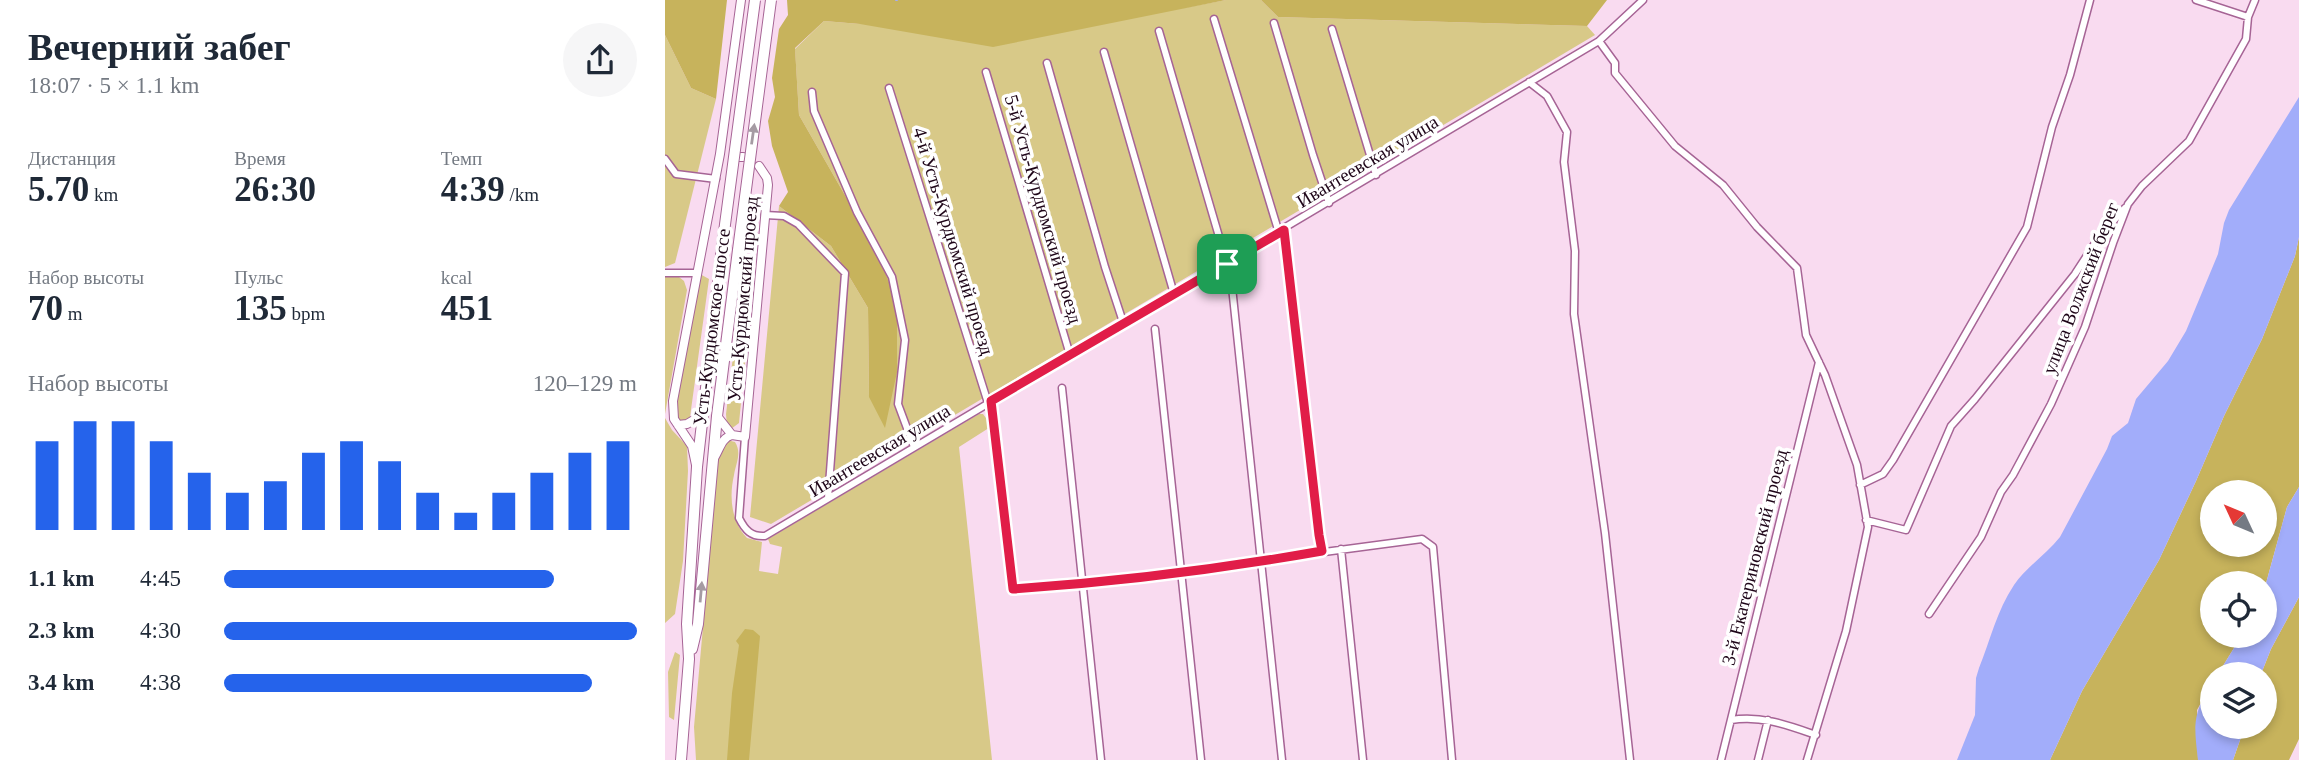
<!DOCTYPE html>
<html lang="ru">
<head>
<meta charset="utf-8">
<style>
  body { margin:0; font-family:Georgia,serif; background:#f6f6f7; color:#1f2937; height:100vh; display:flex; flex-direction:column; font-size:26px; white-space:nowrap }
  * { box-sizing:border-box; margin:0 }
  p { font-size:23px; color:#747a83 }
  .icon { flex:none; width:38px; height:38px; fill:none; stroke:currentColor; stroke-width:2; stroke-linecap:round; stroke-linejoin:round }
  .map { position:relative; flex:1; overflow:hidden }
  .panel { display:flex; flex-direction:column; background:#fff; width:665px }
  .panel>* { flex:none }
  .needle { width:46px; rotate:314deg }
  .buttons { position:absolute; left:1535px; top:480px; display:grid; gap:14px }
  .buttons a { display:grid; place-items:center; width:77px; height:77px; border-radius:50%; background:#fff; box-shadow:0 4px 10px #0003; font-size:35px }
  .pin { position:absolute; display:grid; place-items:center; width:60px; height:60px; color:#fff; margin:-30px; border-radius:14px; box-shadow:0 4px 10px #0006 }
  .round { display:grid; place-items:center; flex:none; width:74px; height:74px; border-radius:37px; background:#f6f6f7 }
  .summary { display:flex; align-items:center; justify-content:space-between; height:119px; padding:0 28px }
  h1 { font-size:38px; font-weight:800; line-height:52px }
  .metrics { display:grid; grid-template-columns:repeat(3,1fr); gap:10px; height:119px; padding:7px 28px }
  .metrics div { display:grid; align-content:center }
  .metrics b { font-size:35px; font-weight:800 }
  .metrics small { font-size:19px; font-weight:400 }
  .metrics p { font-size:19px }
  .chart { height:196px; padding:14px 28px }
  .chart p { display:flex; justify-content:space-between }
  .chart svg { width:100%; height:126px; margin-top:7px; stroke:#2563eb; stroke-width:6 }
  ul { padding:0 28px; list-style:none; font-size:23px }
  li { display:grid; grid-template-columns:112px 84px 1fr; align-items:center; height:52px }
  li i { height:18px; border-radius:9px; background:#2563eb }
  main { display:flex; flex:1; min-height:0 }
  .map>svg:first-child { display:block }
  .green { fill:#d8c988 }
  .forest { fill:#c7b35c; fill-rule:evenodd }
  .water { fill:#a2adfa }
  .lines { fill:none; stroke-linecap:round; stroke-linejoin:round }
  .stream { stroke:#a2adfa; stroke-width:2 }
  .minor-casing { stroke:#a66495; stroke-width:9 }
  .tertiary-casing { stroke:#a66495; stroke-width:10 }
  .primary-casing { stroke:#a66495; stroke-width:12 }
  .minor { stroke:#fff; stroke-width:6 }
  .tertiary { stroke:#fff; stroke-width:8 }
  .primary { stroke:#fff; stroke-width:10 }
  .primary-bridge-casing { stroke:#a66495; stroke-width:12; stroke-linecap:butt }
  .primary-bridge { stroke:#fff; stroke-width:10 }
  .oneway { fill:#a59ba3 }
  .route-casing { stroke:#fff; stroke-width:14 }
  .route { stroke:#e11d48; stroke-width:9 }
  .labels { text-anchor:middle; stroke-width:7; stroke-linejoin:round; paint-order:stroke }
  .street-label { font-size:19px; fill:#1e0518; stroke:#fff }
</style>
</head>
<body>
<main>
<section class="panel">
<div class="summary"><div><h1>Вечерний забег</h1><p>18:07 · 5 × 1.1 km</p></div><a class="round"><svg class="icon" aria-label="share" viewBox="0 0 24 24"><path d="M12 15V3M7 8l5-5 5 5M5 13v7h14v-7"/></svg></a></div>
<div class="metrics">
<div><p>Дистанция</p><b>5.70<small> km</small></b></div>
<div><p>Время</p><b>26:30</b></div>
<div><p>Темп</p><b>4:39<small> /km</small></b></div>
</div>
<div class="metrics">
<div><p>Набор высоты</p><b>70<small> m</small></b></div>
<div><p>Пульс</p><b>135<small> bpm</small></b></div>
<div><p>kcal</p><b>451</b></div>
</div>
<div class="chart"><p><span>Набор высоты</span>120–129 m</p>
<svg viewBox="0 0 160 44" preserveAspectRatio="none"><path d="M5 44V13M15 44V6M25 44V6M35 44V13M45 44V24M55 44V31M65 44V27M75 44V17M85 44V13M95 44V20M105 44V31M115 44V38M125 44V31M135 44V24M145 44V17M155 44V13"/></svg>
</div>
<ul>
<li><b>1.1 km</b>4:45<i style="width:80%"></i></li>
<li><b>2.3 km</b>4:30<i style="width:100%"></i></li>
<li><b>3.4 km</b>4:38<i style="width:89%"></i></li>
</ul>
</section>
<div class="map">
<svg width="1634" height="760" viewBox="0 0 1634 760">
  <rect width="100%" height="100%" fill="#f9dbf0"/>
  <!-- green -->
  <path class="green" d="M561,0H596L613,17L922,26L930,35L106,524L85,517L114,206L166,246L203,308L204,397L209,246L134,115L130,49L159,21L195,24L464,18Z
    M0,35L26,88L51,99L10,263L0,267Z
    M35,274L44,279L25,417L23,421H16L13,418L12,402Z
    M0,277H14L19,281L22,290L0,414Z
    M77,282H88L74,423L66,429L62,426L61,414Z
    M314,414H318L327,426L294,447L327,760H31L29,727L53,460L54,453L62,440L70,442C77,453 71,463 69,475C64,497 66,521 82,538L97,542L94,571L113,574L117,547L105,544L103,539Z
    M0,418L7,430L22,446L23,471L18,561L10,614L0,623Z
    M10,652L15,655L9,720L4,717L3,672Z"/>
  <!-- forest -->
  <path class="forest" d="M0,0H62L51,99L26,88L0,35Z
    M122,0H561L328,47L195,24L159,21L130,48L134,115L209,246L232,302V372L220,428L204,397L203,308L166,246L114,206L123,192L107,146L103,121L110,97L107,78L114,29L123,15Z
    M596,0H942L922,26L613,17Z
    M1634,237V487L1622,507L1600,587V583H1547V635H1577L1553,674H1547V683L1532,710L1533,760H1385L1417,691L1494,560L1531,481L1559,416L1597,339L1630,256ZM1547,492H1600V544H1547Z
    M1634,597V739L1624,760H1568L1580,726H1600V674H1596L1606,649Z
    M80,629L88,630L95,636L84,760H62L67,693L74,645L71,641Z"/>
  <!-- water -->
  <path class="water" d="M1634,97V237L1630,256L1597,339L1559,416L1531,481L1494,560L1417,691L1385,760H1292L1310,715L1311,678L1314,668C1325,641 1332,610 1349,585C1361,567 1381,555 1395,537L1442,449L1447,436L1463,423L1471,399L1503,361L1521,331L1553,254L1559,223L1564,210Z
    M1634,487V597L1606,649L1596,674H1553L1577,635H1600V587L1622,507Z
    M1547,683V726H1580L1568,760H1533C1529,725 1527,715 1547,683Z"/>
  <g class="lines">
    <!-- stream -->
    <path class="stream" d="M231,0H232"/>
    <!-- minor casing -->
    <g class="minor-casing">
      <path id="minor" d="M1531,0L1583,17
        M549,19L614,233
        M609,23L648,155L664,203
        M667,29L711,175
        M494,31L562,264
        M934,41L950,63V73L1010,146L1058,185L1092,227L1132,268L1141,335L1160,375L1192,465L1203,527L1181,631L1142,760
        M439,52L509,294
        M382,63L440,267L459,325
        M321,72L405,355
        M864,82L882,96L902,132L899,162L910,251L909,314L940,533L965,760
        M224,88L323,403
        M147,92L149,111L192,212L227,277L240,340L233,404L249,447
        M0,159L11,174L51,179
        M100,215L119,216L133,224L180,273L163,498
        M619,230L654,535L657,551
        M0,273H32
        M567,287L617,760
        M397,388L436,760
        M326,401L348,589L418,584L516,571L490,329
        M80,437L74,518C80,530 86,537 100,536L934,41L978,0
        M1195,485L1218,474L1228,460L1362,227L1387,127L1405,75L1425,0
        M1201,520L1241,530L1286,426L1310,399L1410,274L1434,237L1460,208
        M676,549L698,760
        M1264,614L1316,537L1336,492L1348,475L1386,404L1420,327L1448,243L1463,204L1477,186L1524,141L1581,39L1583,17L1590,0
        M1066,720C1096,715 1122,725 1151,735
        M536,760L516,571L757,539L768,547L787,760
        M1056,760L1154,362
        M1093,760L1103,720"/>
    </g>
    <!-- tertiary casing -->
    <g class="tertiary-casing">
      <path id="tertiary" d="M74,157H78
        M52,416L67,435L80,437L103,185L102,178L94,166
        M13,425L22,424L39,414
        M49,458C55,449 56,438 67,435
        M31,465L27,446L9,419L8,401L55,154L76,0"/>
    </g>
    <!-- primary casing -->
    <g class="primary-casing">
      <path id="primary" d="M27,649L33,624L52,416L73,250
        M16,760L24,659L22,624L32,467L57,247"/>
    </g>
    <!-- minor -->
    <use href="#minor" class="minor"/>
    <!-- tertiary -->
    <use href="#tertiary" class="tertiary"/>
    <!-- primary -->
    <use href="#primary" class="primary"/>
    <!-- primary-bridge casing -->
    <g class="primary-bridge-casing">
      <path id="primary-bridge" d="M57,247L90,0
        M73,250L106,0"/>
    </g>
    <!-- primary-bridge -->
    <use href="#primary-bridge" class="primary-bridge"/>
  </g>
  <!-- one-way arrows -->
  <defs><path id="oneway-solid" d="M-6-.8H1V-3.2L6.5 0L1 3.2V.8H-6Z" transform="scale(1.75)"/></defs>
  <g class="oneway">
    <use href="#oneway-solid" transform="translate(88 134) rotate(-82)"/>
    <use href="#oneway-solid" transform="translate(36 592) rotate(-85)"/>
  </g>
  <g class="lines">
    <!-- route casing -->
    <g class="route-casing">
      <path id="route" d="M619,230L654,535L657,551C555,569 451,582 348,589L326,401Z"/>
    </g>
    <!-- route -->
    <use href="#route" class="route"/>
  </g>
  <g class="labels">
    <!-- street labels -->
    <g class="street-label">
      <text transform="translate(702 161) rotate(-31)" y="7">Ивантеевская улица</text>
      <text transform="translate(379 209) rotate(74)" y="7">5-й Усть-Курдюмский проезд</text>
      <text transform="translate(289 241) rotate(73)" y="7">4-й Усть-Курдюмский проезд</text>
      <text transform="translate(1415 288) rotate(-69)" y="7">улица Волжский берег</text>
      <text transform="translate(77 299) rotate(-85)" y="7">Усть-Курдюмский проезд</text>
      <text transform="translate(46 327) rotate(-83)" y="7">Усть-Курдюмское шоссе</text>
      <text transform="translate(214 450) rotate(-31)" y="7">Ивантеевская улица</text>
      <text transform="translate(1089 557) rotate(-76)" y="7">3-й Екатериновский проезд</text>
    </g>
  </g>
</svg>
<div class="buttons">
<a><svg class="needle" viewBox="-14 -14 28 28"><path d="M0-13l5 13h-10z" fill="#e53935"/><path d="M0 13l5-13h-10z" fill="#747a83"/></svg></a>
<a><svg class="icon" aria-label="locate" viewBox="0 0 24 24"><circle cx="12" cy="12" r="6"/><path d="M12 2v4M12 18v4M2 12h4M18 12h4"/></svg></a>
<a><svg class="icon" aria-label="layers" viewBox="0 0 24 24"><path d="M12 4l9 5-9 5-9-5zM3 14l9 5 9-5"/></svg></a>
</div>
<div class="pin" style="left:562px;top:264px;background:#1e9e55"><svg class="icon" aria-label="arrive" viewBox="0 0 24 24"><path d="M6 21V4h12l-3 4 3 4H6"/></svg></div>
</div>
</main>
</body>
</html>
